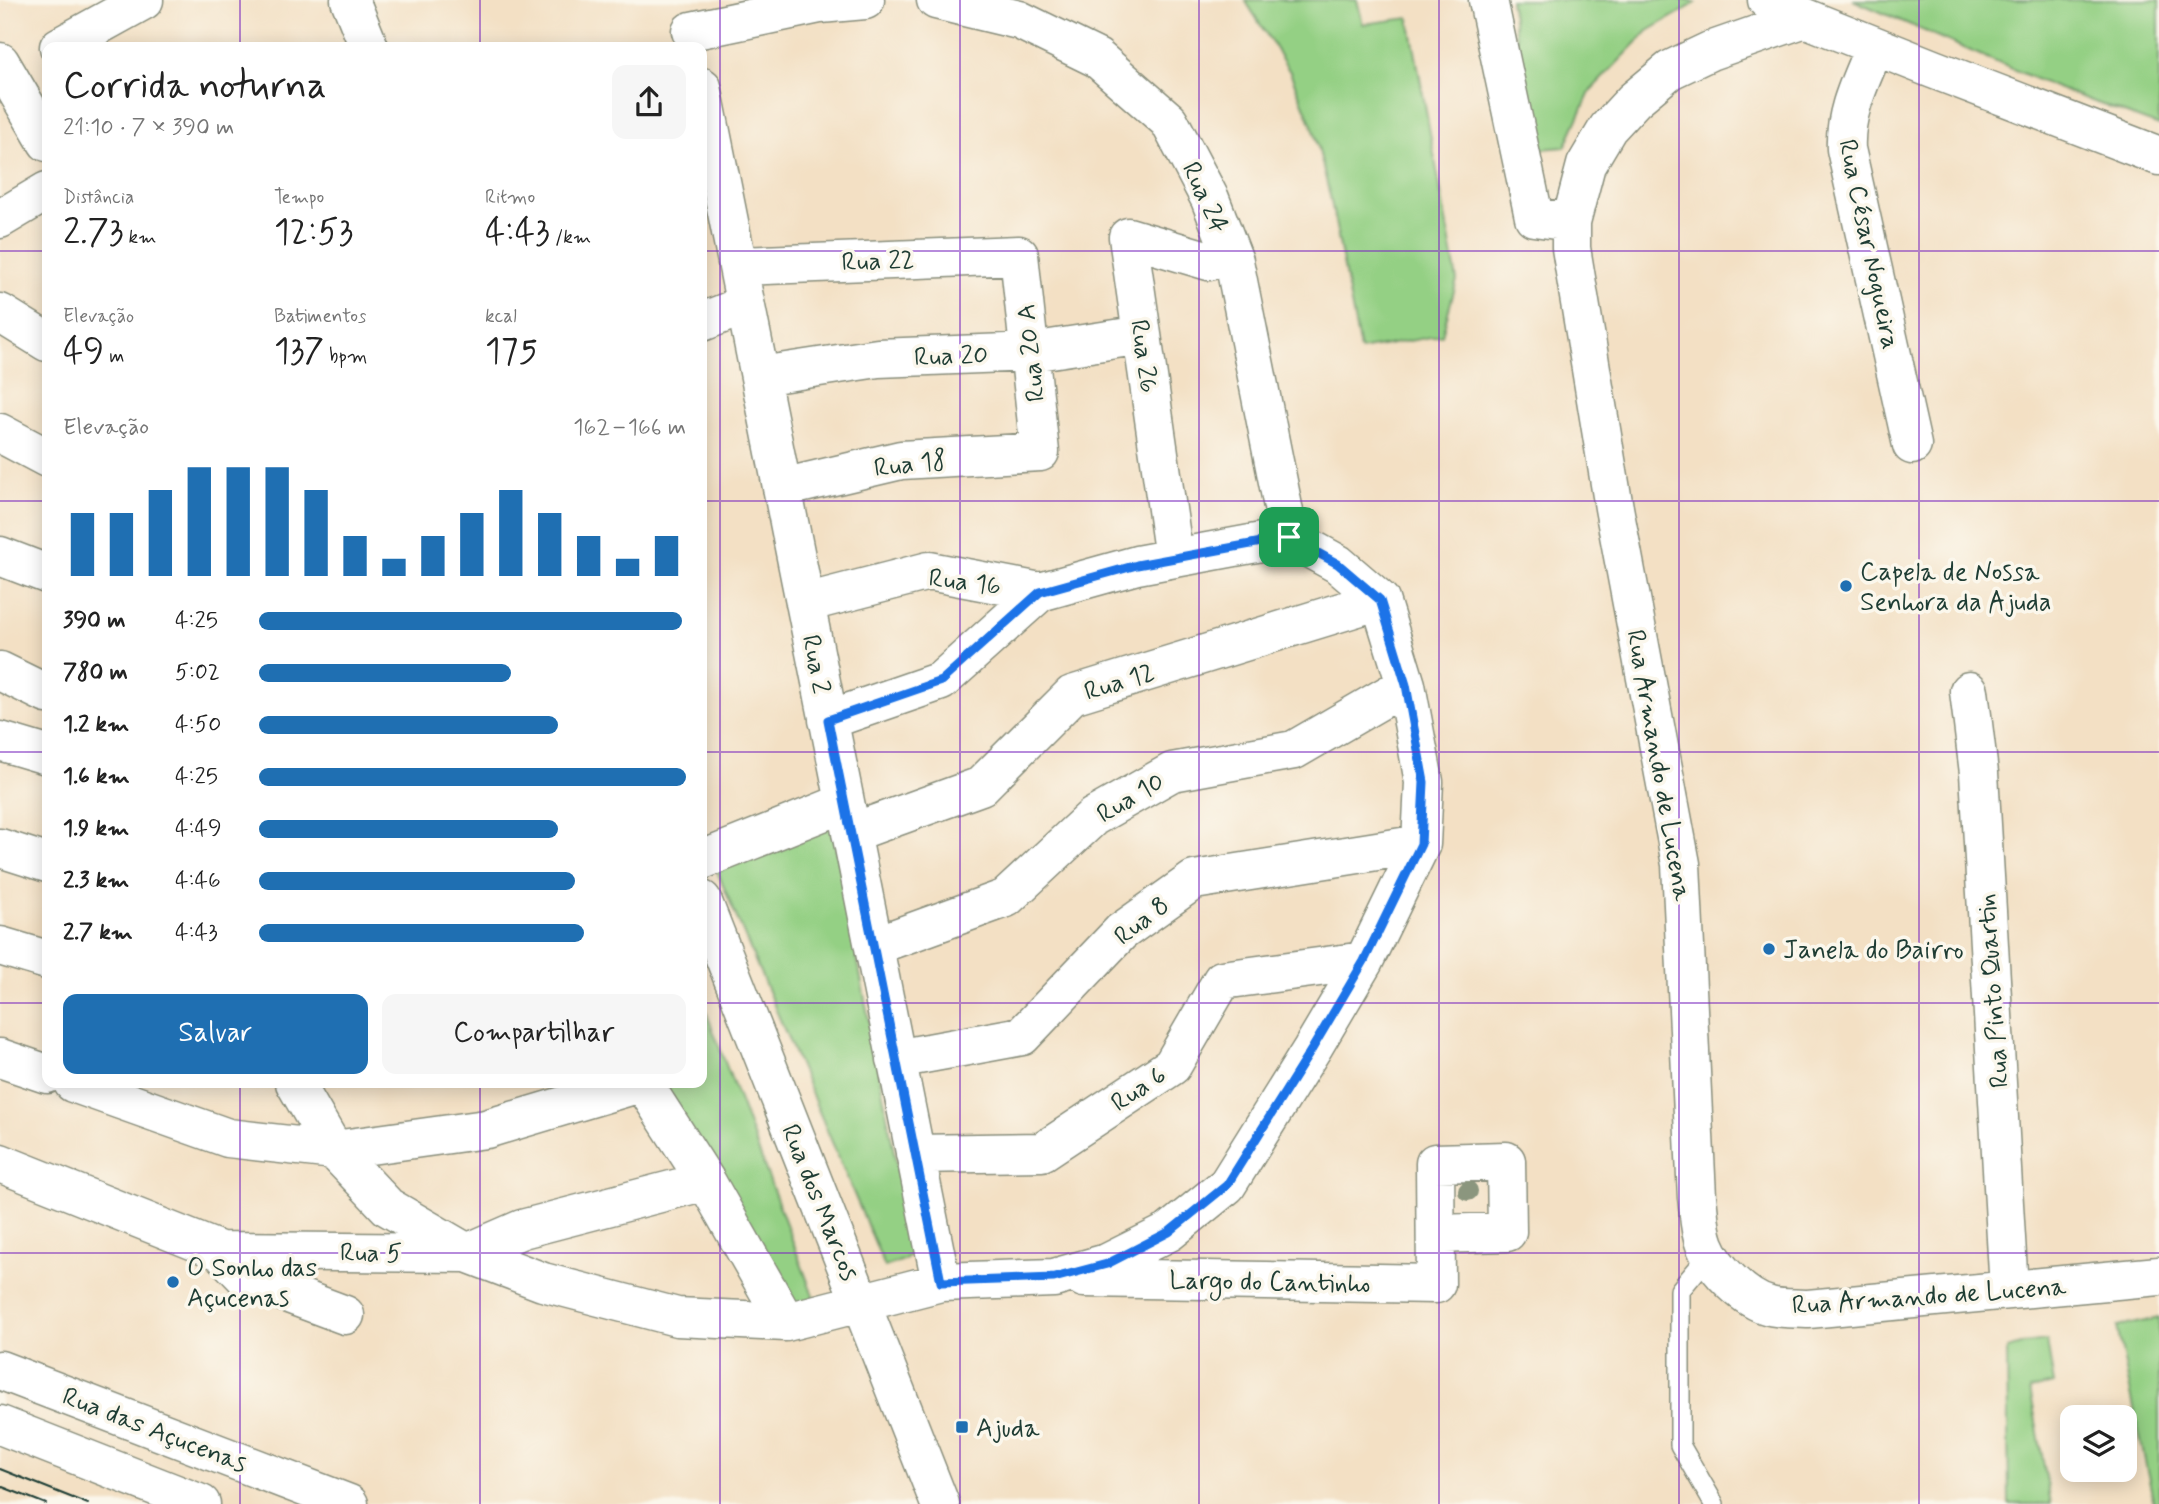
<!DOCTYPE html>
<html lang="pt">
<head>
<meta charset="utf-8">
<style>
  body { margin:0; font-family:Mynerve,sans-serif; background:#f6f6f6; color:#222; height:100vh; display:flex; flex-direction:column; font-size:26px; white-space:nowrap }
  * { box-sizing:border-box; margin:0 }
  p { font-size:23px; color:#767676 }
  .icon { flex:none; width:38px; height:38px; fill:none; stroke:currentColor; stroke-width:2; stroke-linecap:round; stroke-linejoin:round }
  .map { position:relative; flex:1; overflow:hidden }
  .side { position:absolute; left:42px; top:42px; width:665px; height:1046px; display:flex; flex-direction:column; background:#fff; border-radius:14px; box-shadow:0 4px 18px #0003 }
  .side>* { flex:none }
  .buttons { position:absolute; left:2060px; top:1405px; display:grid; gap:14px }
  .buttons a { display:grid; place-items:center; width:77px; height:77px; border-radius:14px; background:#fff; box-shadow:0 4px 18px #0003; font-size:35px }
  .pin { position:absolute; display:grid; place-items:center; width:60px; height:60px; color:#fff; margin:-30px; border-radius:14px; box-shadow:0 4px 10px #0006 }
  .round { display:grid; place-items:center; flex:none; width:74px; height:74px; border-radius:14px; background:#f6f6f6 }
  .head { display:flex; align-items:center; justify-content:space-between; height:119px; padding:0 21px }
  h1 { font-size:38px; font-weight:600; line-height:52px }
  .metrics { display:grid; grid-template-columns:repeat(3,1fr); gap:10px; height:119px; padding:7px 21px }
  .metrics div { display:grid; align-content:center }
  .metrics b { font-size:35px; font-weight:600 }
  .metrics small { font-size:19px; font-weight:400 }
  .metrics p { font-size:19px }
  .chart { height:196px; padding:14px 21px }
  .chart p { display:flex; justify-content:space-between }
  .chart svg { width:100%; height:126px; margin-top:7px; stroke:#1f6fb2; stroke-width:6 }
  .button { display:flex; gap:14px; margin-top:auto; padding:14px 21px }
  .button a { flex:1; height:80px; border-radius:14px; background:#1f6fb2; color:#fff; font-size:28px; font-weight:600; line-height:80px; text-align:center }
  .button a+a { background:#f6f6f6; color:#222 }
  ul { padding:0 21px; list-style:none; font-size:23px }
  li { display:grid; grid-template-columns:112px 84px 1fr; align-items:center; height:52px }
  li i { height:18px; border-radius:9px; background:#1f6fb2 }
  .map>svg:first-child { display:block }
  .green { fill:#94d084; stroke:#5a865c; stroke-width:2 }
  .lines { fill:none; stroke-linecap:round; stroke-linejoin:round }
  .service-casing { stroke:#898e7c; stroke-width:22 }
  .minor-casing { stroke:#898e7c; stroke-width:41 }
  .service { stroke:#fff; stroke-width:19 }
  .minor { stroke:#fff; stroke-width:38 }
  .tram { stroke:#1f3d34; stroke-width:2 }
  .tree { fill:#8b967e }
  .route-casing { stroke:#fff; stroke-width:14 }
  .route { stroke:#1a73e8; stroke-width:9 }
  .grid { fill:none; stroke:#7b2cbf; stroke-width:2; stroke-opacity:0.55 }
  .poi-dot { fill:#1f6fb2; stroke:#fbf7ec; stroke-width:2.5 }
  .labels { text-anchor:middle; stroke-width:7; stroke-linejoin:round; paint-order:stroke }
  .street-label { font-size:26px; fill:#1f3d34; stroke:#fbf7ec }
  .poi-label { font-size:26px; fill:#1f3d34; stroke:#fbf7ec; text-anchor:start }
</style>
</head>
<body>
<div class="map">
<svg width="2159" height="1504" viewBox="0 0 2159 1504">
  <rect width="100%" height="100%" fill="#fbf7ec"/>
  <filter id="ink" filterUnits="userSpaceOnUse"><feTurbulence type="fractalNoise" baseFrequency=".0143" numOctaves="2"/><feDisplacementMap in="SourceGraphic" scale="14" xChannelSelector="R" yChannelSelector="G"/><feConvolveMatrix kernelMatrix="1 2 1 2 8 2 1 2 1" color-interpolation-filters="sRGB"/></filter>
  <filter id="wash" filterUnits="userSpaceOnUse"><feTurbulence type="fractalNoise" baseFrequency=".00686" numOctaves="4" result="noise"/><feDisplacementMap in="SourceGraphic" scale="28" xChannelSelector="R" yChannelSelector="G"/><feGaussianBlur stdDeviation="1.57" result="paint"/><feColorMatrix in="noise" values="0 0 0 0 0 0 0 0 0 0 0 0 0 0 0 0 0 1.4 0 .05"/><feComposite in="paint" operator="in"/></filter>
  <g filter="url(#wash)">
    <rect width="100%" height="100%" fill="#f3e0c4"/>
    <!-- green -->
    <path class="green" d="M1245,0H1357L1363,24L1409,18L1457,280L1442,335L1360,350L1330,196L1314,130L1290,72Z
      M1510,0H1690L1696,3L1648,31L1591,90L1565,147L1541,149L1533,143Z
      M1853,0H2159V126L2054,87Z
      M832,826L913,1252L904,1260L885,1267L717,871Z
      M702,1001L817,1306L792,1304L652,1083H702Z
      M2159,1318V1504H2154L2117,1327Z
      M2047,1341L2054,1384L2030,1389L2051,1504H2009L2007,1349L2024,1344Z"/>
  </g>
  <g filter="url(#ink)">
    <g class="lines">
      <!-- service casing -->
      <g class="service-casing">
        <path id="service" d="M1710,1254L1680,1290V1445L1714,1504"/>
      </g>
      <!-- minor casing -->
      <g class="minor-casing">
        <path id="minor" d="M350,0L369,47
          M936,0L1019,20L1097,58L1169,121L1210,199L1234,261L1289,537
          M1488,0L1534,217L1571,222
          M1767,0L1805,18L1933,69L2159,156
          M1805,18L1710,51L1670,70L1634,100L1608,128L1586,165L1571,222V248L1614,508L1681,864L1697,1197C1699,1212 1699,1230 1705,1245C1714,1268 1745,1300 1770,1306C1781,1309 1796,1308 1808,1309L2159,1276
          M691,31L820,4L865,0
          M1875,46C1861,80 1844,112 1846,149L1912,445
          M59,47L144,0
          M0,62L47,142
          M702,87L941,1282
          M0,219L47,191
          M738,266L1019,255L1040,452L901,460L782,488
          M0,313L47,342
          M702,322L745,305
          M760,376L878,358L1031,352L1142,335
          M0,433L47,458
          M0,556L47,574
          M1174,558L1128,237L1209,261
          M805,603L929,571L1040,592L1137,565L1289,537
          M0,671L47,694
          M1969,691L1979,773L2009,1290
          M828,720L941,681L1040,592
          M0,741L47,755
          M851,833L981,786L1072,695L1380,600
          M0,848L47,863
          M702,860L844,803
          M702,900L940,1504
          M0,946L47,960
          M874,946L1006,898L1093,817L1172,772L1294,750L1406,685
          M0,1058L47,1074
          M896,1059L1022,1036L1121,932L1194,880L1421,844
          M73,1083L228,1138L334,1150L486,1129L640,1083
          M295,1083L334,1150L388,1207L467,1253L543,1282L677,1317L786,1322L941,1282L1054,1278L1107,1263L1169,1232L1227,1185L1312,1049L1364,961L1421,844L1424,782L1406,685L1380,600L1338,564L1289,537
          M643,1083L706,1181L786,1322
          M915,1154L1042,1152L1172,1066L1222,980L1364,961
          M0,1163L220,1251L467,1253L522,1229L706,1181
          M220,1251L246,1278L345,1315
          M1084,1278L1436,1284L1435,1163L1506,1161L1507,1232L1436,1234
          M0,1370L349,1504
          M0,1425L201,1504"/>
      </g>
      <!-- service -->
      <use href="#service" class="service"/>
      <!-- minor -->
      <use href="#minor" class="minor"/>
      <!-- tram -->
      <path class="tram" d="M0,1469L88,1504
        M0,1486L46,1504"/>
    </g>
    <!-- trees -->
    <circle class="tree" cx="1468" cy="1191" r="10"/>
  </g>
  <g class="lines" filter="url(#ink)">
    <!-- route casing -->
    <g class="route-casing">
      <path id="route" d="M1289,537L1338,564L1380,600L1406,685L1424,782L1421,844L1364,961L1312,1049L1227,1185L1169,1232L1107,1264L1054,1278L941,1282L828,720L941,681L1040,592L1137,565Z"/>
    </g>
    <!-- route -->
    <use href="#route" class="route"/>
  </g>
  <!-- grid -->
  <path class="grid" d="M240,0V47M480,0V47M720,0V1504M960,0V1504M1199,0V1504M1439,0V1504M1679,0V1504M1919,0V1504M0,251H47M702,251H2159M0,501H47M702,501H2159M0,752H47M702,752H2159M0,1003H47M702,1003H2159M240,1083V1504M480,1083V1504M0,1253H2159"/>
  <!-- markers -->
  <g class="poi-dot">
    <circle cx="1846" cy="586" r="7"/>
    <circle cx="1769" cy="949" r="7"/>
    <circle cx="173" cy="1282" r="7"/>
    <rect x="955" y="1420" width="14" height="14" rx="3.5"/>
  </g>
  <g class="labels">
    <!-- street labels -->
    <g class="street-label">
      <text transform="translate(1206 197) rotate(65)" y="9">Rua 24</text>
      <text transform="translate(1870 244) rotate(78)" y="9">Rua César Nogueira</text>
      <text transform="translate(878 260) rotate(-2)" y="9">Rua 22</text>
      <text transform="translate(1030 353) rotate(-96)" y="9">Rua 20 A</text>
      <text transform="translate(951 355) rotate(-2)" y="9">Rua 20</text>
      <text transform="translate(1145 356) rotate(82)" y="9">Rua 26</text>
      <text transform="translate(910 463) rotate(-7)" y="9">Rua 18</text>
      <text transform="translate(965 581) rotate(7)" y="9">Rua 16</text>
      <text transform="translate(817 664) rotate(79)" y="9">Rua 2</text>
      <text transform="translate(1119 681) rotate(-17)" y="9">Rua 12</text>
      <text transform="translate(1660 765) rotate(80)" y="9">Rua Armando de Lucena</text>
      <text transform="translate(1130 797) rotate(-31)" y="9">Rua 10</text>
      <text transform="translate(1141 920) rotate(-38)" y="9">Rua 8</text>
      <text transform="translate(1992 991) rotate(-94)" y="9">Rua Pinto Quartin</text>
      <text transform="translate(1138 1088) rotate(-34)" y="9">Rua 6</text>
      <text transform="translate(821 1202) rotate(68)" y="9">Rua dos Marcos</text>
      <text transform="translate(371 1252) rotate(1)" y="9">Rua 5</text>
      <text transform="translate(1270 1281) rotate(1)" y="9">Largo do Cantinho</text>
      <text transform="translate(1929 1295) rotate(-4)" y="9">Rua Armando de Lucena</text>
      <text transform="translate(155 1429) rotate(21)" y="9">Rua das Açucenas</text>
    </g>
    <!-- poi labels -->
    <g class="poi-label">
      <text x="1860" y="580">Capela de Nossa<tspan x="1860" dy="30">Senhora da Ajuda</tspan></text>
      <text x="1783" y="958">Janela do Bairro</text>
      <text x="187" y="1276">O Sonho das<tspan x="187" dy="30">Açucenas</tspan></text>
      <text x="976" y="1436">Ajuda</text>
    </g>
  </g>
</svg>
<div class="buttons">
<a><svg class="icon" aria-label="layers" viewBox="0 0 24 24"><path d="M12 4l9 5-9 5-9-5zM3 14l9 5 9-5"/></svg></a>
</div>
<div class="pin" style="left:1289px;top:537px;background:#1e9e55"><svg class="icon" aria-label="arrive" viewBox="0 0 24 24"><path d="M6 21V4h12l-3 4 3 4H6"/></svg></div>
<section class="side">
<div class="head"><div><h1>Corrida noturna</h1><p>21:10 · 7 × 390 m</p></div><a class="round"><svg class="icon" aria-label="share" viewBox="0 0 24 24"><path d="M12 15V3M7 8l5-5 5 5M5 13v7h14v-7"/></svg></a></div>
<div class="metrics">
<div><p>Distância</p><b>2.73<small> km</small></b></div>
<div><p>Tempo</p><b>12:53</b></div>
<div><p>Ritmo</p><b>4:43<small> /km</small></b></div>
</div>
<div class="metrics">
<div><p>Elevação</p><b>49<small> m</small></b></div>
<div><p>Batimentos</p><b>137<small> bpm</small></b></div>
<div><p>kcal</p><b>175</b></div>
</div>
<div class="chart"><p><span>Elevação</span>162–166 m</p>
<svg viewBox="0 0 160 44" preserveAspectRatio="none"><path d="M5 44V22M15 44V22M25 44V14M35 44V6M45 44V6M55 44V6M65 44V14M75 44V30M85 44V38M95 44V30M105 44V22M115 44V14M125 44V22M135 44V30M145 44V38M155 44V30"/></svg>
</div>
<ul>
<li><b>390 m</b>4:25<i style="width:99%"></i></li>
<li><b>780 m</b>5:02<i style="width:59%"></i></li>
<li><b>1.2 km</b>4:50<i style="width:70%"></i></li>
<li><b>1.6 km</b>4:25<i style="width:100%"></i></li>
<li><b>1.9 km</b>4:49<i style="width:70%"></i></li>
<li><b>2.3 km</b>4:46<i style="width:74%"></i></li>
<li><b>2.7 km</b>4:43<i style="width:76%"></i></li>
</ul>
<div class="button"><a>Salvar</a><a>Compartilhar</a></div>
</section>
</div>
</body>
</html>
